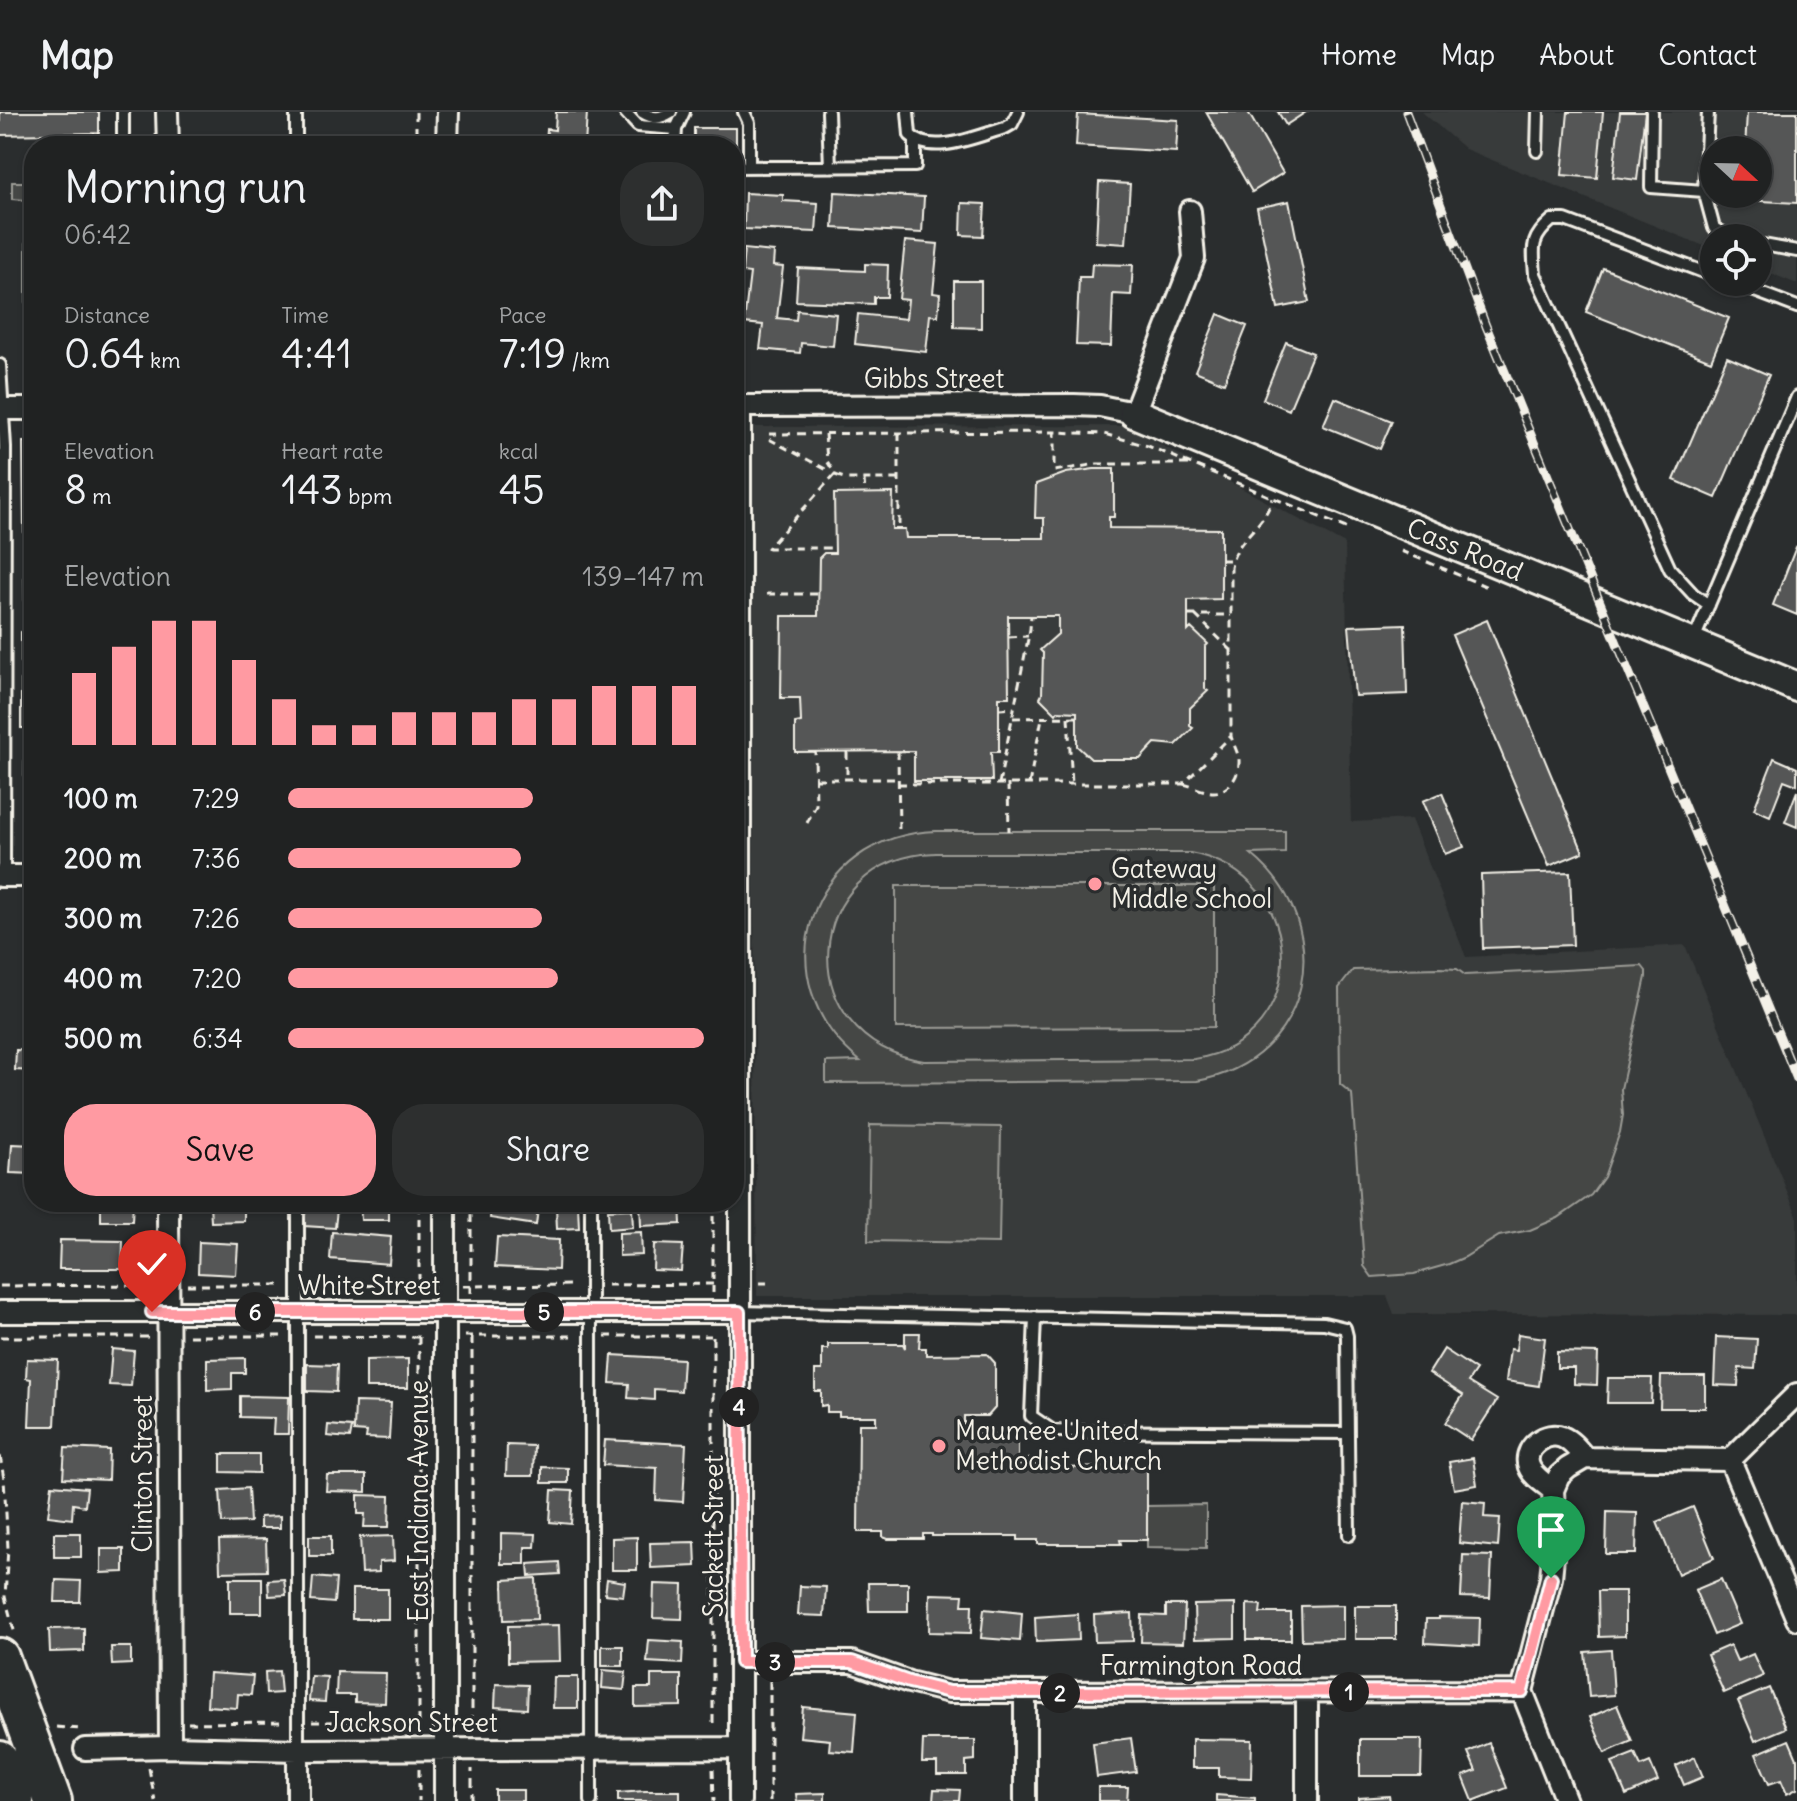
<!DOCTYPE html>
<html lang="en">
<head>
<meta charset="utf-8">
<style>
  body { margin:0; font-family:Delius,sans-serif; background:#2d2f2f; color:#f1f3f6; height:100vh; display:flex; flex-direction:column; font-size:30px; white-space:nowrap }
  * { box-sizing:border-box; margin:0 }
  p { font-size:26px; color:#a2a4a5 }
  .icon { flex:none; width:44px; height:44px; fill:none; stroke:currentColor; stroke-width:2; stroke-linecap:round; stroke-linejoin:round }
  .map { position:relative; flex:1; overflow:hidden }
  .sheet { position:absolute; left:24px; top:24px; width:720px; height:1076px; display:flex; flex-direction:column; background:#202222; border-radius:32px; box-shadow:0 2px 6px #0004,0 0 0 2px #3d3f40 }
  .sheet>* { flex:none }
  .needle { width:52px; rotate:112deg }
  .tools { position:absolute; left:1700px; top:24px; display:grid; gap:16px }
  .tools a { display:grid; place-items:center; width:72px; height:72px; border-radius:50%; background:#202222; box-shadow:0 2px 6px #0004,0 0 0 2px #3d3f40; font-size:40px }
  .pin { position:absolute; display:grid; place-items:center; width:68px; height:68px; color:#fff; margin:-82px -34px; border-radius:50% 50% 50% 0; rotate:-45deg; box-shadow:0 0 8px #0007 }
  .pin .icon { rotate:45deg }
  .km { position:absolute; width:40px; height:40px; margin:-20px; border-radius:50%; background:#222; color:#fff; font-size:22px; line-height:40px; text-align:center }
  .round { display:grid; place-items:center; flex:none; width:84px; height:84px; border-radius:32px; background:#2d2f2f }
  .summary { display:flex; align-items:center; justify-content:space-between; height:136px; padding:0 40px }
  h1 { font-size:44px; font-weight:600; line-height:60px }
  .figures { display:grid; grid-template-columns:repeat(3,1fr); gap:12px; height:136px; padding:8px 40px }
  .figures div { display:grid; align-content:center }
  .figures b { font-size:40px; font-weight:600 }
  .figures small { font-size:22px; font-weight:400 }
  .figures p { font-size:22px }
  .chart { height:224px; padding:16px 40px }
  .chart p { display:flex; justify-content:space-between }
  .chart svg { width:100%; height:144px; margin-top:8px; stroke:#ff9aa2; stroke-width:6 }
  .cta { display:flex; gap:16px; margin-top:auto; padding:16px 40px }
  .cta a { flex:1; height:92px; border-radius:32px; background:#ff9aa2; color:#111; font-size:32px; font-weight:600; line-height:92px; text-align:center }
  .cta a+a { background:#2d2f2f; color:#f1f3f6 }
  ul { padding:0 40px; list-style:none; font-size:26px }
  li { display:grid; grid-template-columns:128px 96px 1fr; align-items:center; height:60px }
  li i { height:20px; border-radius:10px; background:#ff9aa2 }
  header { display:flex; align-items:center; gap:48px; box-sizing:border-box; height:112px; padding:0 40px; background:#202222; border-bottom:2px solid #3d3f40 }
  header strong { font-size:38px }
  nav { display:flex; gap:44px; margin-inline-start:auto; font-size:28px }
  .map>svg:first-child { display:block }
  .built { fill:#373a3a; fill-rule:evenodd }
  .green { fill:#444645; stroke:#9c9c96; stroke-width:2; fill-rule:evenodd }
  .building { fill:#555756; stroke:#f4f1e8; stroke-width:2 }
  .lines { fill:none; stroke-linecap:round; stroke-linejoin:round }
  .lane-casing { stroke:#f4f1e8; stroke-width:16 }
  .street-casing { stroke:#f4f1e8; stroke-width:26 }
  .secondary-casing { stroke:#f4f1e8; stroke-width:34 }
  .highway-casing { stroke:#f4f1e8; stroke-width:42 }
  .path { stroke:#f4f1e8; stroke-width:3; stroke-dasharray:8 6; stroke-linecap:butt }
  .lane { stroke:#2a2d2e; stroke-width:10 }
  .street { stroke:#2a2d2e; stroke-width:20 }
  .secondary { stroke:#2a2d2e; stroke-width:28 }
  .highway { stroke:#2a2d2e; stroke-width:36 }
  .rail-casing { stroke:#f4f1e8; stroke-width:9 }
  .rail { stroke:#2a2d2e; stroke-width:6; stroke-dasharray:18; stroke-linecap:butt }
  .route-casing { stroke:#fff; stroke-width:16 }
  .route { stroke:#ff9aa2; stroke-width:10 }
  .poi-dot { fill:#ff9aa2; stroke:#2a2d2e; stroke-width:3 }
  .labels { text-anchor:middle; stroke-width:7; stroke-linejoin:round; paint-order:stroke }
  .street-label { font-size:26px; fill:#f4f1e8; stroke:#2a2d2e }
  .poi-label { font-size:26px; fill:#f4f1e8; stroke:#2a2d2e; text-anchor:start }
</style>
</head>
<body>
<header>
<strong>Map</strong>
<nav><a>Home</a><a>Map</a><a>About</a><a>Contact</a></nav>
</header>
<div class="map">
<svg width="1797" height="1689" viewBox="0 0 1797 1689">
  <rect width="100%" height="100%" fill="#2a2d2e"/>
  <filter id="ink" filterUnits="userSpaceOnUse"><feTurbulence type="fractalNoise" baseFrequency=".0125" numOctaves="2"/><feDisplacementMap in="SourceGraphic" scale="16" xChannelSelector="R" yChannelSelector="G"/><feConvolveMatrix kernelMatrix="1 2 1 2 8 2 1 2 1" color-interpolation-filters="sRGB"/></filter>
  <g filter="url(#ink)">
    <!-- built -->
    <path class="built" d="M1422,0H1797V172L1758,156V126H1714V138L1465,37ZM1714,38H1758V82H1714Z
      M1126,314L1345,432L1351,710L1411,707L1466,845L1685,833L1797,1103V1203L1394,1202L1387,1184H757L750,315Z"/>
    <!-- green -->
    <path class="green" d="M12,70H34V257H26V88L12,87Z
      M936,719H1285V741L1251,742C1339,813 1313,949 1197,969L826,971V950L860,949C760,869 808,723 936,719ZM936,741H1190C1311,763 1313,929 1194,947L924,949C789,928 800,745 936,741Z
      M896,774H1214V915L896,916Z
      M1642,854L1646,859V865L1621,977L1623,1003L1620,1020L1604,1065L1591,1083L1558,1106L1530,1118L1499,1124L1465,1145L1449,1152L1414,1162L1372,1165L1364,1154L1352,982L1340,972L1339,876L1353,858L1440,856L1457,857L1465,863Z
      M870,1013L1001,1015L999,1131L868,1129Z
      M1206,1393V1436L1147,1435V1394Z"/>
    <!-- building -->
    <path class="building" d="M0,0H99V21L0,23Z
      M556,0H587L585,34H546L547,17L555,18Z
      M1206,0H1248L1283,61L1252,80Z
      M1278,0H1306L1286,13Z
      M1568,0H1603L1597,66L1562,63Z
      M1620,0H1645L1637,68L1613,65Z
      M1747,0H1797V91L1743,88L1744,82H1758V38H1745Z
      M1078,2L1178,8L1176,40L1076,34Z
      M694,16H736V40L734,34H694Z
      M360,24H405V34H360Z
      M1099,70L1130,72L1126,132L1096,130Z
      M835,80L924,85L922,121L833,116Z
      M745,81L783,83V89L818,91L816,120L744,117Z
      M1289,89L1309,190L1278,196L1257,96Z
      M962,91L985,92L983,124L961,123Z
      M905,129L938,132L933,181L940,182L938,204L930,203L926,240L855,232L858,202L906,207L908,188L899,187Z
      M744,137L774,140L773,154L783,155L777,206L796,208L797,198L836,202L833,234L801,231L800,241L760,237L763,213L744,211L750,161L742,160Z
      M865,152L888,153L887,185H874V192L796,189L798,156L865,159Z
      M1092,152L1133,153L1131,183L1113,182L1111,234L1076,233L1079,165H1091Z
      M1603,156L1729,206L1711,249L1586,200Z
      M954,169H981V216L954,215Z
      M1218,202L1247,214L1224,271L1195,259Z
      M1286,230L1313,241L1289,298L1263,287Z
      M1727,245L1769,263L1716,386L1674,368Z
      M1335,286L1392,309L1380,337L1323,314Z
      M23,330H34V704H24L25,616H21V520L25,519Z
      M1094,357H1114V405H1109V416L1221,417V487L1188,488V519L1191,516L1208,532L1205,535V577L1208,579L1190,596V614L1193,616L1176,633L1155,631L1140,647H1091L1077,634V600L1058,599L1056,602L1040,586L1042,582L1043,541L1040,538L1058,522V504H1008L1009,585H999V640H991L992,669H914V639L795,640V611L801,610L800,586H781L782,504H818L819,446L824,441H835L834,382L893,381L892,417H905L906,426H1044V406H1035L1036,372L1066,361Z
      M1796,435L1797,436V503L1773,493Z
      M1487,508L1583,740L1549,754L1452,523Z
      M1405,512L1407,582L1355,584L1349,514Z
      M1774,646L1797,656V673L1784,668L1770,704L1754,697Z
      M1797,679V715L1785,710Z
      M1442,681L1464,735L1445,742L1423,689Z
      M1570,760L1573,833L1483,836L1481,763Z
      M16,938L34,939V959L15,958Z
      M12,1032L34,1033V1062L10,1061Z
      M101,1090H133L132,1109H101Z
      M210,1090H244V1109L211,1110Z
      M360,1090H389V1108H361Z
      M492,1090H539L536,1113L490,1106Z
      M640,1090H680L681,1112L641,1114Z
      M578,1093L579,1116L557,1117L556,1094Z
      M306,1094L337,1097L335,1116L304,1114Z
      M632,1097L633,1115L609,1117L608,1098Z
      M332,1120L391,1125L389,1152L330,1147Z
      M641,1120L642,1143L619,1144V1121Z
      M497,1125L559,1128L558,1158L495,1155Z
      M60,1128L123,1129L122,1157H59Z
      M199,1130L238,1132L236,1163L198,1161Z
      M654,1132L683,1133L681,1159L653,1158Z
      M905,1221H920L919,1236H926V1243L987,1242L995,1251V1296L988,1304H964V1322H1018V1353H1023L1029,1347L1038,1356L1147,1355V1428H1120L1121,1432H1038V1428H1018V1424H932V1422H923V1427H888L883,1425V1420H858L859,1312H876V1304H839V1300H827V1293L821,1294V1279H815V1258H822V1237H828V1232H903L905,1236Z
      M1518,1222L1545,1226L1539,1274L1506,1269L1510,1237L1516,1238Z
      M1716,1225L1757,1227L1755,1257L1739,1256L1738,1274L1714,1273Z
      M112,1237L134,1239L131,1274L109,1273Z
      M1444,1237L1476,1258L1468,1270L1497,1288L1471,1328L1445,1311L1463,1283L1429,1261Z
      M1557,1240L1598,1241L1597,1273L1574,1272V1256H1557Z
      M612,1243L683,1247L681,1279L654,1277V1288L628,1286L629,1272L610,1271Z
      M245,1246V1261H232V1277L207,1278V1247Z
      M27,1247L58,1248L55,1314H29L31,1267L26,1266Z
      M408,1247V1276H366V1248Z
      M307,1252L337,1253L336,1280L307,1279Z
      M1661,1264H1705V1296H1660Z
      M1608,1266H1652L1651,1291H1607Z
      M240,1284L289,1285L288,1322H273L274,1306L240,1305Z
      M355,1290L391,1291L389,1327L366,1326L367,1320L354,1319Z
      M328,1313L352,1315L350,1326L327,1324Z
      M605,1328L686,1332L683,1390L656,1388L657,1356L603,1353Z
      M507,1333L534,1334L533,1364H506Z
      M65,1336L109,1338L108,1368L63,1366Z
      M221,1342H259V1361L221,1360Z
      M1473,1346L1477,1373L1454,1377L1449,1350Z
      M542,1355L568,1356V1371H542Z
      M327,1363H366V1380L326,1379Z
      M52,1373L87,1376L85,1394L73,1392L72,1407L48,1404Z
      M248,1376L250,1410L222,1411L220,1378Z
      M552,1378L573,1379L571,1412L550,1410Z
      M358,1383L390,1384L389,1415H364L365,1402H358Z
      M1462,1389L1485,1391L1484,1405L1500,1406L1498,1435L1459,1431Z
      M1693,1395L1714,1446L1678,1462L1657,1410Z
      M1607,1400L1637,1401L1636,1442H1606Z
      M280,1404V1416H260V1405Z
      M54,1421H81V1445H54Z
      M501,1421L536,1422L535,1435H525V1452H501Z
      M309,1424H331V1444H309Z
      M393,1424L394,1449L379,1450V1460L362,1461L360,1425Z
      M637,1425V1458H612V1426Z
      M266,1427L267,1459L220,1460L219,1428Z
      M695,1430L696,1454L651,1456L650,1431Z
      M101,1437H124V1460L101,1461Z
      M1463,1443L1492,1444L1490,1486L1461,1485Z
      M559,1450L560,1462L529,1464L528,1452Z
      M313,1465L336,1467L334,1491L311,1489Z
      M230,1466H262V1501H230Z
      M536,1466L537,1507L504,1508L503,1468Z
      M284,1467L286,1483L269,1484L268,1468Z
      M607,1467L625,1470L623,1484L605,1482Z
      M1721,1467L1740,1512L1714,1523L1695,1478Z
      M56,1468L81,1469L80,1490H55Z
      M868,1471H908V1499H869Z
      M654,1472L683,1473L682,1507L653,1506Z
      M800,1474L826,1475L824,1504L798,1503Z
      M352,1477H388V1507H352Z
      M1598,1479H1625V1524L1599,1525Z
      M930,1482L963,1483L962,1493H972L971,1521L929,1520Z
      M1235,1492V1526L1195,1527L1194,1493Z
      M1247,1492L1261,1493L1260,1501H1291V1528H1247Z
      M1166,1493H1185L1183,1531L1141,1530L1142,1503L1166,1504Z
      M1343,1493V1527L1302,1528L1301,1494Z
      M1355,1494H1396V1527H1355Z
      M984,1497L1022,1501L1020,1529L981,1526Z
      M1132,1501L1133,1529L1095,1530L1094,1503Z
      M1078,1502L1079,1528L1036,1530L1035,1505Z
      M1439,1505L1480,1506L1479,1534L1425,1531L1426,1507H1439Z
      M559,1513L560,1549L508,1550V1514Z
      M84,1516V1539L50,1540L49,1517Z
      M649,1528L683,1530L682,1552L647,1550Z
      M1730,1533L1737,1549L1753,1542L1763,1564L1724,1581L1707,1543Z
      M602,1534H623V1554H602Z
      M111,1535H131V1552L112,1553Z
      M1611,1538L1614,1583L1589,1585L1585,1540Z
      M603,1558L626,1560L624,1578L602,1576Z
      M279,1559L281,1581L266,1582L265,1560Z
      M337,1560L386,1561L385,1591L355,1590V1583H336Z
      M209,1561L253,1564L251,1583L238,1582L237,1596L207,1594Z
      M651,1563H681V1594L635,1595V1576H651Z
      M311,1564L327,1565L325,1590L309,1589Z
      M554,1565H578V1596H553Z
      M496,1572L528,1573L527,1597L495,1595Z
      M1769,1576L1786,1616L1755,1629L1738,1589Z
      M1617,1593L1632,1629L1605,1641L1590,1605Z
      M803,1595L857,1600L854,1640L829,1638L830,1628L800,1625Z
      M1131,1626L1136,1660L1097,1665L1093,1631Z
      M1192,1627L1252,1628L1251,1666L1219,1665V1656H1192Z
      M1360,1627H1422L1421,1664H1360Z
      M923,1628H975V1648L966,1649V1663H937V1651H922Z
      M1789,1628L1797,1647V1677L1787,1682L1781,1668L1769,1672L1756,1642Z
      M1489,1631L1507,1676L1473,1689L1463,1664L1476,1659L1468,1640Z
      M1635,1641L1641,1654L1650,1650L1658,1669L1626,1683L1612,1650Z
      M1695,1645L1703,1665L1684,1673L1676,1654Z
      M1098,1675H1128L1127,1689H1098Z
      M934,1677L960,1678L959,1689H933Z
      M495,1678H523V1689H495Z
      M645,1679H680V1689H618V1681Z
      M825,1681V1689H797L796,1682Z
      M1216,1683L1255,1686V1689H1216Z
      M1389,1684L1390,1689H1359V1686Z"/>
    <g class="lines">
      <!-- lane casing -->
      <g class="lane-casing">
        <path id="lane" d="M625,0L638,14L676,17
          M642,0C653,7 660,7 671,0
          M744,0L749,11V55
          M828,0L830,55
          M908,0L910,23C932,45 979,23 1005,16L1012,12L1018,0
          M1652,0L1651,75L1704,79L1708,0
          M123,34V0
          M296,34V0
          M675,34L676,17L684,0
          M1537,39L1538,0
          M734,55L915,54V28
          M1704,79L1714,116L1732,126
          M1758,132L1797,139
          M1731,170L1797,195
          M0,253L5,335L4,764
          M1709,493L1693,482L1670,457L1535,162C1533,135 1530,127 1552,108H1565L1714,164
          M1693,530L1797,285
          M298,1090V1638
          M591,1090V1689
          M739,1200L1324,1211L1345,1216L1347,1224L1349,1423
          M1035,1205L1031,1304L1053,1319L1348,1321"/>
      </g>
      <!-- street casing -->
      <g class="street-casing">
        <path id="street" d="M167,0L168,34
          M447,34L448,0
          M734,294L1074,293L1100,294L1134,301L1194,146L1190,99
          M0,297H34
          M0,764H34
          M168,1090L170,1635
          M0,1200H739
          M1730,1348L1797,1507
          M1553,1378C1544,1371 1530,1363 1528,1351C1525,1334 1547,1319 1562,1325C1572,1329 1579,1339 1585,1346
          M741,1550H852L909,1570L949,1580L1522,1579
          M85,1637L170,1635L298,1638L739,1636
          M298,1638V1689
          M445,1689V1090
          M740,1689V294
          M1025,1689V1581
          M1307,1689V1580
          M1566,1689L1522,1579L1551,1466L1555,1422L1553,1378L1559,1364L1568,1356L1585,1346L1730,1348L1797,1282"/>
      </g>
      <!-- secondary casing -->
      <g class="secondary-casing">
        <g id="secondary">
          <path id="s1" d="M1134,301L1797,575"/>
        </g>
      </g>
      <!-- highway casing -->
      <g class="highway-casing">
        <path id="highway" d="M0,1545L53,1689
          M0,1648L15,1689"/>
      </g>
      <!-- path -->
      <path class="path" d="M416,0V34
        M899,321V416
        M769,322L1054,320
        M825,322L827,349L835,362L768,436H834
        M769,327L829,359
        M1188,352H1097L1054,359V320L1104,322L1148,334L1346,416
        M835,363L847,367H898
        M864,367L865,382
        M1401,439L1490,476
        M1221,448H1232
        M767,482H818
        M1188,503H1231
        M1195,503L1231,538
        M1008,525L1028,524
        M999,597L1014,596
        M1068,605L1072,672
        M1013,606L1077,605
        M898,639L899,723
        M847,640V667
        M816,667H898
        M898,672H1183L1231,624
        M999,672L1030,517L1031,504
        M1008,672L1009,719
        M1029,672L1042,606
        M1183,672C1193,674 1203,680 1214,680C1229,680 1240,663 1239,648C1238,640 1233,632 1231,624V456C1235,425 1266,415 1272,386
        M807,711L816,693L815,640
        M713,1090V1181
        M759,1171H769
        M187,1173H284
        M311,1173L419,1174V1090
        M607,1173L715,1172
        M0,1174L149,1173
        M463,1174L575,1173
        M471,1181V1090
        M189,1224H285
        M313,1224L425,1225
        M465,1224H577
        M605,1224H713
        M0,1225H149
        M419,1225V1617
        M472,1225V1617
        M713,1225V1617
        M0,1344L4,1367L8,1436L5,1485L15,1522
        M770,1569V1689
        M312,1610L424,1609
        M188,1611L284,1610
        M56,1615L80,1617
        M149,1656L155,1689
        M419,1657V1689
        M713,1657L714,1689
        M472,1689V1657"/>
      <!-- lane -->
      <use href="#lane" class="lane"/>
      <!-- street -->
      <use href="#street" class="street"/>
      <!-- secondary -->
      <use href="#secondary" class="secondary"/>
      <!-- highway -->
      <use href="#highway" class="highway"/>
      <!-- rail casing -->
      <g class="rail-casing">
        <path id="rail" d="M1406,0L1486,214L1797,967"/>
      </g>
      <!-- rail -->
      <use href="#rail" class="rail"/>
    </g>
  </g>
  <g class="lines" filter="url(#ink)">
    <!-- route casing -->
    <g class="route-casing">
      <path id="route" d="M152,1200H739L741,1550H852L909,1570L949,1580L1522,1579L1551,1466"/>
    </g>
    <!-- route -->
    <use href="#route" class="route"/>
  </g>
  <!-- markers -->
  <g class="poi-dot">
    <circle cx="1095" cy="772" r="8"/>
    <circle cx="939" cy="1334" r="8"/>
  </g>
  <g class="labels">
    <!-- street labels -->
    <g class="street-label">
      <text x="934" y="276">Gibbs Street</text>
      <text dy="9" stroke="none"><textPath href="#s1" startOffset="358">Cass Road</textPath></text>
      <text x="369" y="1183">White Street</text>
      <text transform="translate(143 1362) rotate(-90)" y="9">Clinton Street</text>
      <text transform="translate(419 1389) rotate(-90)" y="9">East Indiana Avenue</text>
      <text transform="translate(714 1424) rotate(-90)" y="9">Sackett Street</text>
      <text x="1201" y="1563">Farmington Road</text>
      <text x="412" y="1620">Jackson Street</text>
    </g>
    <!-- poi labels -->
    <g class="poi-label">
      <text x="1111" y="766">Gateway<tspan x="1111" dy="30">Middle School</tspan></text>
      <text x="955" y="1328">Maumee United<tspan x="955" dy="30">Methodist Church</tspan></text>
    </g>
  </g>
</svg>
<div class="tools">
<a><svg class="needle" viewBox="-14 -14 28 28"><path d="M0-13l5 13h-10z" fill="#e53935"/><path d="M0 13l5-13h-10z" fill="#a2a4a5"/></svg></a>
<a><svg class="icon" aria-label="locate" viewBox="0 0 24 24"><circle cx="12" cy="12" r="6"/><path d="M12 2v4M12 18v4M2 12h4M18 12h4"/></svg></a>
</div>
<div class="pin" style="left:1551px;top:1466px;background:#1e9e55"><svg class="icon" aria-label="arrive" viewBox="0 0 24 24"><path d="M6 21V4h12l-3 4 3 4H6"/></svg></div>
<div class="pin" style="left:152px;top:1200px;background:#d93025"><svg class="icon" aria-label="check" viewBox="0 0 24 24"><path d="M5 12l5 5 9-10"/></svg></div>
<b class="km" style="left:1349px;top:1580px">1</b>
<b class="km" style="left:1060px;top:1581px">2</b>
<b class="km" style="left:775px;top:1550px">3</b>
<b class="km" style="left:739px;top:1295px">4</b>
<b class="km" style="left:544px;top:1200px">5</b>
<b class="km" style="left:255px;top:1200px">6</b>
<section class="sheet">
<div class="summary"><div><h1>Morning run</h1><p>06:42</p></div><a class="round"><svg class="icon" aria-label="share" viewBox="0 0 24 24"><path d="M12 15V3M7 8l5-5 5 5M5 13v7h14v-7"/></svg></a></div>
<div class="figures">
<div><p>Distance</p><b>0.64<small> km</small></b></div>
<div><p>Time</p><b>4:41</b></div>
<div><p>Pace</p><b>7:19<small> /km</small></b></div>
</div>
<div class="figures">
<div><p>Elevation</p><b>8<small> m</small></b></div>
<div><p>Heart rate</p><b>143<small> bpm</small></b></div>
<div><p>kcal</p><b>45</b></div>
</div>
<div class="chart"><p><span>Elevation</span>139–147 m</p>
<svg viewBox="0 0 160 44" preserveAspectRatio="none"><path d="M5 44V22M15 44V14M25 44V6M35 44V6M45 44V18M55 44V30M65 44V38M75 44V38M85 44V34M95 44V34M105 44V34M115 44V30M125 44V30M135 44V26M145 44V26M155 44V26"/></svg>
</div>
<ul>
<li><b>100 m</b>7:29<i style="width:59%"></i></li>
<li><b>200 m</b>7:36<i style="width:56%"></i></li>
<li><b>300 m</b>7:26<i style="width:61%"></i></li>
<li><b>400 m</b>7:20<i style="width:65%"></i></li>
<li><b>500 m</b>6:34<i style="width:100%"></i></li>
</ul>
<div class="cta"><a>Save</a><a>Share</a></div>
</section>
</div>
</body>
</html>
